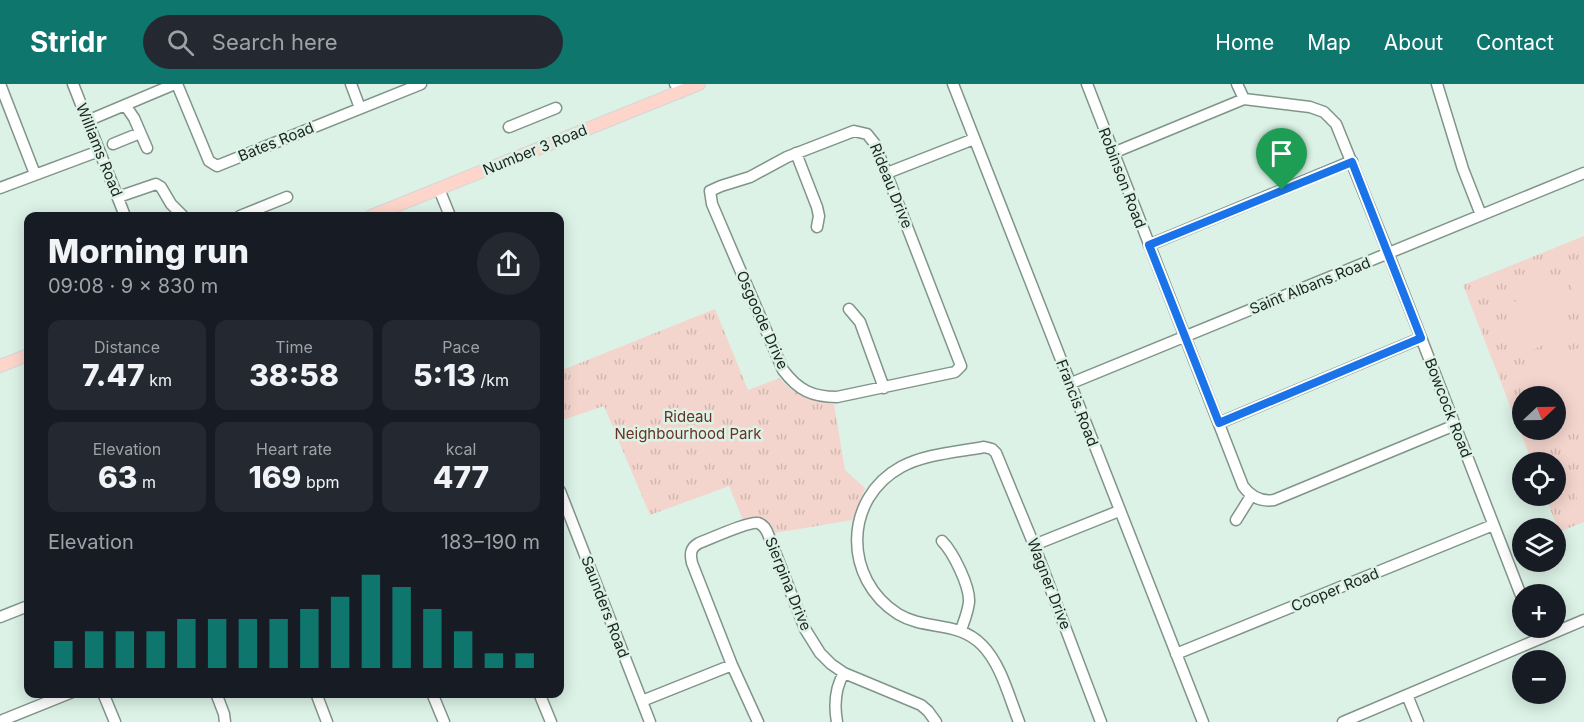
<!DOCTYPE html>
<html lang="en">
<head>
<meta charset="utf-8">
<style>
  body { margin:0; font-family:Inter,sans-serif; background:#242831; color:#f1f3f6; height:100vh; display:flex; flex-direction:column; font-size:22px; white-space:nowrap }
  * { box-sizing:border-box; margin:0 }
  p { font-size:20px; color:#9ea1a6 }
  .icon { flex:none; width:33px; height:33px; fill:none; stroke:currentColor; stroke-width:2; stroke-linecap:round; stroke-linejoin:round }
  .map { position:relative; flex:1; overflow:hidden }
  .details { position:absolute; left:24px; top:128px; width:540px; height:486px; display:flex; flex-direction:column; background:#171b24; border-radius:12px; box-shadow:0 3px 15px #0003 }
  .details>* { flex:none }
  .needle { width:39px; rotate:68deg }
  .buttons { position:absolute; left:1512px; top:302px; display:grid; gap:12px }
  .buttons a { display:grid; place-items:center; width:54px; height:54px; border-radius:50%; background:#171b24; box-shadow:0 3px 15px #0003; font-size:30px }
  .pin { position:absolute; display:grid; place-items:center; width:51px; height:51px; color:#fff; margin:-62px -26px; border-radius:50% 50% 50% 0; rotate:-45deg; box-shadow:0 0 6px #0007 }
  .pin .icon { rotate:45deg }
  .round { display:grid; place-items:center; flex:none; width:63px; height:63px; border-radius:32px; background:#242831 }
  .headline { display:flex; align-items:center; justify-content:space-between; height:102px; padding:0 24px }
  h1 { font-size:33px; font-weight:800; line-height:45px }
  .stats { display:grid; grid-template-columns:repeat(3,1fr); gap:9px; height:102px; padding:6px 24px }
  .stats div { display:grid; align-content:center; border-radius:12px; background:#242831; text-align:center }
  .stats b { font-size:30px; font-weight:800 }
  .stats small { font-size:16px; font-weight:400 }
  .stats p { font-size:16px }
  .chart { height:168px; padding:12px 24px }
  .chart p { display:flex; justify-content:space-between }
  .chart svg { width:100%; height:108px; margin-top:6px; stroke:#0f766e; stroke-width:6 }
  header { display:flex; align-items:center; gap:36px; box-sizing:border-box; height:84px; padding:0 30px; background:#0f766e; color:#fff }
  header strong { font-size:28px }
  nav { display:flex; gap:33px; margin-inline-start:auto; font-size:21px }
  .search { width:420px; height:54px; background:#242831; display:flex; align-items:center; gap:15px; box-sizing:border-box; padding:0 21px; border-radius:33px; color:#9ea1a6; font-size:22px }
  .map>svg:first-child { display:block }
  .grass { fill:url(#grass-tufts); fill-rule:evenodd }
  .garden { fill:#f3d5cd }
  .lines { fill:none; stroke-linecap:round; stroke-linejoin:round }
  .minor-casing { stroke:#80948a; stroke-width:13 }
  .major-casing { stroke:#d6d7d7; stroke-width:14 }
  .minor { stroke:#fff; stroke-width:10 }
  .major { stroke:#fed5cb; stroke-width:12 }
  .route-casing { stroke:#fff; stroke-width:12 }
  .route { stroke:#1a73e8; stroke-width:8 }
  .labels { text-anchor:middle; stroke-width:5; stroke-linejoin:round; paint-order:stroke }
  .street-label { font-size:15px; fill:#1b231f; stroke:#dcf2e6 }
  .park-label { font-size:15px; fill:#683225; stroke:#dcf2e6 }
</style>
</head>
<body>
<header>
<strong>Stridr</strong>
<div class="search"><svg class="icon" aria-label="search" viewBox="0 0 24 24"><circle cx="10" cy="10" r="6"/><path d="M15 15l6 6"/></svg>Search here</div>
<nav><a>Home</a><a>Map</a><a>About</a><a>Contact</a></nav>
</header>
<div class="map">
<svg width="1584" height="638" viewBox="0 0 1584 638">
  <defs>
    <pattern id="grass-tufts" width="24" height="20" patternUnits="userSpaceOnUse" patternTransform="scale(1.5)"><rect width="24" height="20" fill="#f3d5cd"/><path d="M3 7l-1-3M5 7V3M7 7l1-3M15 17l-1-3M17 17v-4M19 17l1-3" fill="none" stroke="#d0b7b0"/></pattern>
  </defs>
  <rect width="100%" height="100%" fill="#dcf2e6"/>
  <!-- grass -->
  <path class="grass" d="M1584,152V438L1559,448L1545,411H1556V378H1532L1463,201ZM1522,312H1556V345H1522Z
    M715,225L748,306L780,294C794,312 812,317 834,320L845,386L865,404L852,436L775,449C767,434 758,430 743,436L729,402L650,431L604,322L560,337V287Z"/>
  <!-- garden -->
  <path class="garden" d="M1584,177V232L1564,184Z
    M1549,189L1573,246L1570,250L1515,273C1513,267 1510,261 1509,255C1503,225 1523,200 1549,189Z
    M1578,264L1582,266L1584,271V328L1576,329L1556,325V312H1537L1531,306L1522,289Z
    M1584,373V432L1582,433C1573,411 1574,394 1584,373Z"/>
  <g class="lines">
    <!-- minor casing -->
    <g class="minor-casing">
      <path id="minor" d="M0,0L35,90
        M73,0L125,132
        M177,0L209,77L217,82L421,0
        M351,0L360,24
        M675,0L678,2L680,8
        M953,0L1203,638
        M1087,0L1243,402C1251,413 1261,418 1274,416L1455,341
        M1237,0L1244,15L1310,23L1324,28L1336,40L1385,161L1522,514
        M1437,0L1463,85L1481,131
        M125,21L134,34L147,64
        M87,37L175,0
        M509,43L556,24
        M854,47L867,50L875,60L961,282L955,288L837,313C812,313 798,306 783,286L712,120L710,107L721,102L750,93L787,73Z
        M113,60L140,49
        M796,69L817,123L819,132L817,143
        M1113,69L1244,15
        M887,89L974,55
        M0,104L99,67
        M439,105L450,132
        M118,113L156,100L161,103L171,120L183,132
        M240,132L287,113
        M1149,161L1352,77
        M849,225L860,238L884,304
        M1069,300L1584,89
        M1219,339L1421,254
        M560,407L650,638
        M1236,436L1251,412
        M942,457C953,468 970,502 969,518C968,528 964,537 961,546
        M1034,461L1119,427
        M0,533L28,522
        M1534,543L1539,555
        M1176,570L1493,441
        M103,609L115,638
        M216,609L224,630L225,638
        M316,609L327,638
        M432,609L444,638
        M539,609L551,638
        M1407,611L1418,638
        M642,617L732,581
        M3,636L70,609
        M758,638L732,581L692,479C690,470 690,464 699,459C710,455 749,437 758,439C764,441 766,445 768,450L805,545L820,569L831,580L844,589L921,621L928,627L936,638
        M837,638C834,621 835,604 844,589
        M1019,638C1009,613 1001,580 982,561C957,536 926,547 898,530C843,495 843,415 901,383C925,370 957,368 984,363L992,365L996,369L1034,461L1101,638
        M1343,638L1584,536"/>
    </g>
    <!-- major casing -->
    <g class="major-casing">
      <path id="major" d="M371,132L699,0
        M0,282L28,271"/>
    </g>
    <!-- minor -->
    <use href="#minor" class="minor"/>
    <!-- major -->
    <use href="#major" class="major"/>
  </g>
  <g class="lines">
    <!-- route casing -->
    <g class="route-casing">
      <path id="route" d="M1352,78L1421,254L1219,339L1149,161Z"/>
    </g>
    <!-- route -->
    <use href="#route" class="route"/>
  </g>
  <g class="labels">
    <!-- street labels -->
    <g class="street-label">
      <text transform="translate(276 58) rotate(-22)" y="5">Bates Road</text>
      <text transform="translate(99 66) rotate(68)" y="5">Williams Road</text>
      <text transform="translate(535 66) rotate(-22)" y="5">Number 3 Road</text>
      <text transform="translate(1122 94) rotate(69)" y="5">Robinson Road</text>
      <text transform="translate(891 102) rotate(68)" y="5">Rideau Drive</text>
      <text transform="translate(1310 202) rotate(-22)" y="5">Saint Albans Road</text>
      <text transform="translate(762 236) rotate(66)" y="5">Osgoode Drive</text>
      <text transform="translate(1077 319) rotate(69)" y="5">Francis Road</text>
      <text transform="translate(1448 324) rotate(69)" y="5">Bowcock Road</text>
      <text transform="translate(788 500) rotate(68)" y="5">Sierpina Drive</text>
      <text transform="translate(1049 500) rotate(69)" y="5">Wagner Drive</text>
      <text transform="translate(1335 506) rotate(-22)" y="5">Cooper Road</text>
      <text transform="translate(605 523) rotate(69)" y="5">Saunders Road</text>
    </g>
    <!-- park labels -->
    <g class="park-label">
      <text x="688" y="338">Rideau<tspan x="688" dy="17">Neighbourhood Park</tspan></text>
    </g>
  </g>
</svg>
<div class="buttons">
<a><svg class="needle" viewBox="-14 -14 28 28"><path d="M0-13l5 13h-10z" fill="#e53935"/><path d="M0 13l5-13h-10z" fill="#9ea1a6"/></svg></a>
<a><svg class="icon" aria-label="locate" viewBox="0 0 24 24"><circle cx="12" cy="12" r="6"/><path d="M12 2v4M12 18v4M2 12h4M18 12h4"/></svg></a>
<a><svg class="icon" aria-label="layers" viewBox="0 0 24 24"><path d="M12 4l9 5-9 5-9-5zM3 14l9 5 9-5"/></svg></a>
<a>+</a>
<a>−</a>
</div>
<div class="pin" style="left:1282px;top:106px;background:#1e9e55"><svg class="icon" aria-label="arrive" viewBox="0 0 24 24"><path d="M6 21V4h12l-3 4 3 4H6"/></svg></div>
<section class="details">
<div class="headline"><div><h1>Morning run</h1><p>09:08 · 9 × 830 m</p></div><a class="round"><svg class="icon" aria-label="share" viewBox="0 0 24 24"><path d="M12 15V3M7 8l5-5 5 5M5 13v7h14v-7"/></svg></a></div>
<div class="stats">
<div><p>Distance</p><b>7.47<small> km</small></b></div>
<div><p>Time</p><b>38:58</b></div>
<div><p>Pace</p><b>5:13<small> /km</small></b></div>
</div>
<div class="stats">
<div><p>Elevation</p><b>63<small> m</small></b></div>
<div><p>Heart rate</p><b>169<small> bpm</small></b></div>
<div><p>kcal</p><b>477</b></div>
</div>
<div class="chart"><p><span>Elevation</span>183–190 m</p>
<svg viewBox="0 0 160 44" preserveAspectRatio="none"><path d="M5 44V33M15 44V29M25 44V29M35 44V29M45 44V24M55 44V24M65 44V24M75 44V24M85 44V20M95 44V15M105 44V6M115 44V11M125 44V20M135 44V29M145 44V38M155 44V38"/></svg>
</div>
</section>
</div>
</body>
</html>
